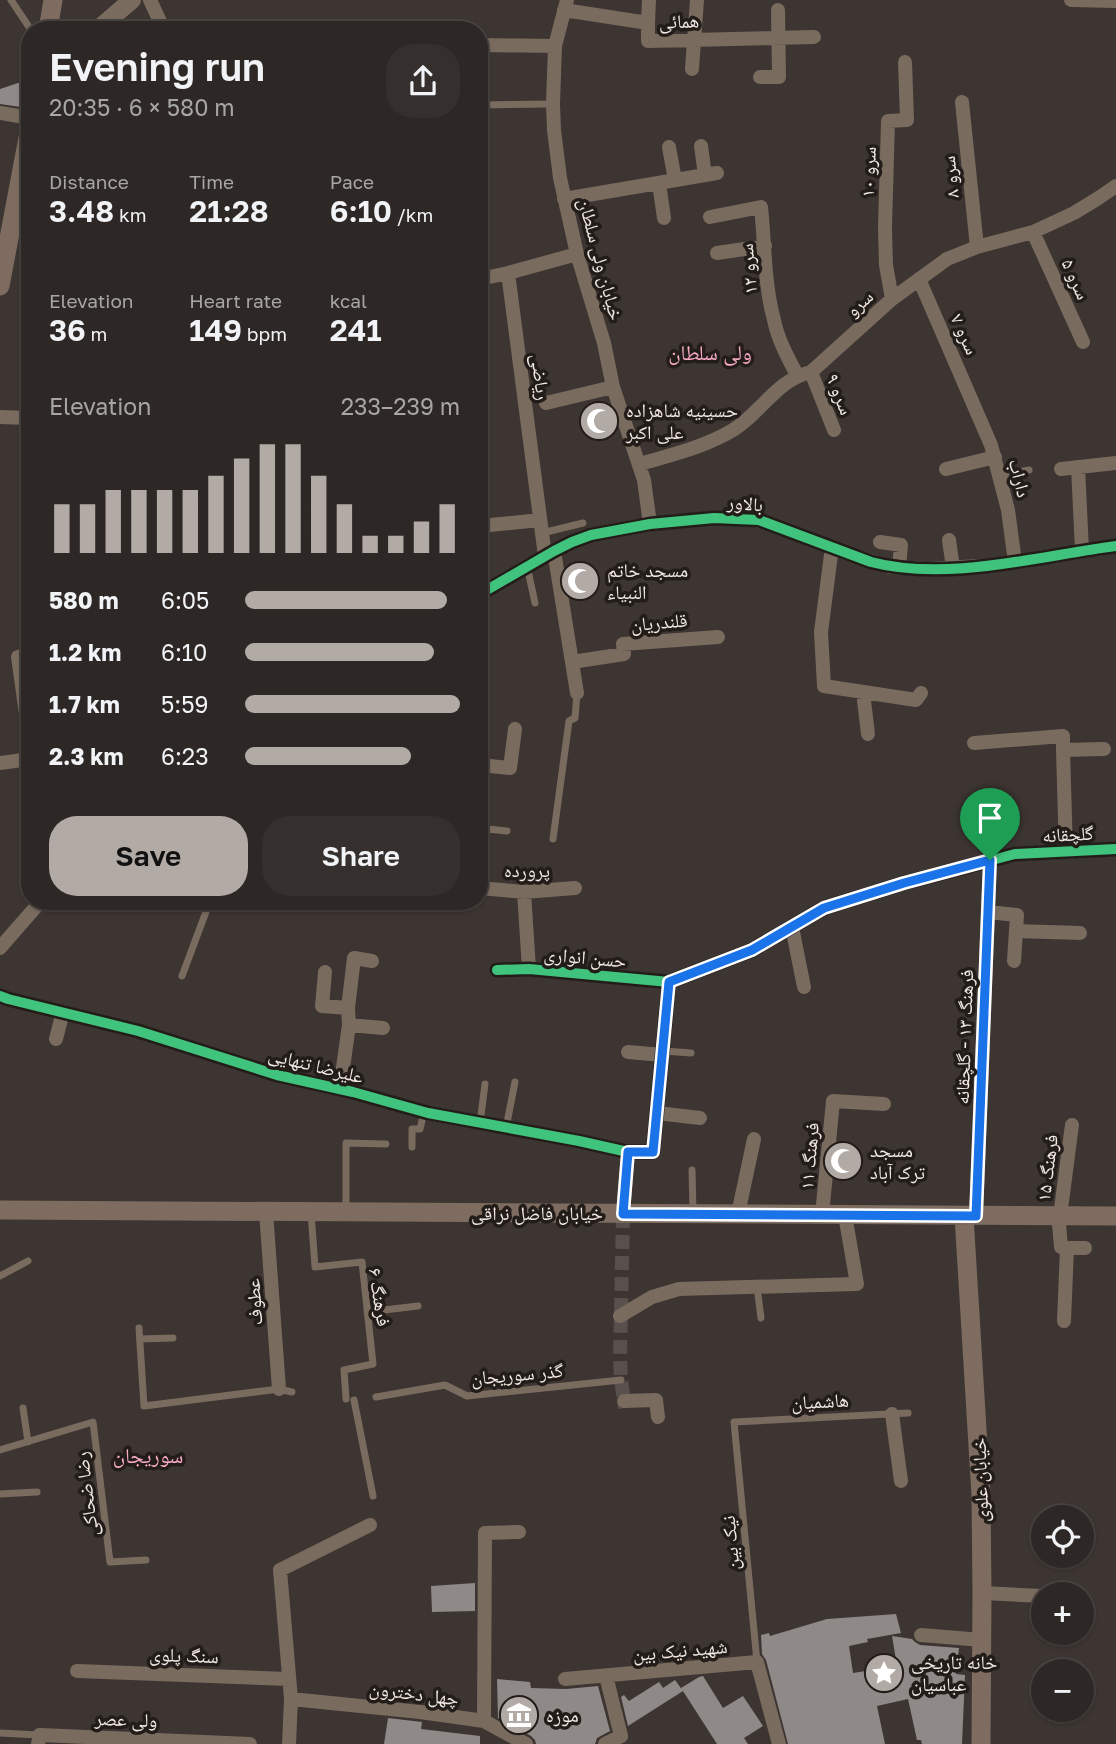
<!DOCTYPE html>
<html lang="en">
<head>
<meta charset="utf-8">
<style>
  body { margin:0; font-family:"Golos Text","Noto Naskh Arabic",sans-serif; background:#35302d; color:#f1f3f6; height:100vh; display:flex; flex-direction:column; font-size:26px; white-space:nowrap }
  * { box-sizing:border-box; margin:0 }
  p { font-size:23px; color:#a7a6a7 }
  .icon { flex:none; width:38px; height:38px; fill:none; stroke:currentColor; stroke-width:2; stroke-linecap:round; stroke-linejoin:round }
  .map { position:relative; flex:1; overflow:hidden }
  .panel { position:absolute; left:21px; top:21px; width:467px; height:889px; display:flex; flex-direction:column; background:#2d2825; border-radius:28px; box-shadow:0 2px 5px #0004,0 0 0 2px #484442 }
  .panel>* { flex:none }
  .fabs { position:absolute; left:1031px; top:1505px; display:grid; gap:14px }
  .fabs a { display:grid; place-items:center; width:63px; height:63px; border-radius:50%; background:#2d2825; box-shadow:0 2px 5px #0004,0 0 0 2px #484442; font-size:35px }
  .pin { position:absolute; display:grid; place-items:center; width:60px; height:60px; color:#fff; margin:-72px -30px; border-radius:50% 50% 50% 0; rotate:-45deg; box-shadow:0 0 7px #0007 }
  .pin .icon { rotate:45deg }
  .round { display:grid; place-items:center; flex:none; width:74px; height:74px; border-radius:28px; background:#35302d }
  .overview { display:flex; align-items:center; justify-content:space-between; height:119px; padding:0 28px }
  h1 { font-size:38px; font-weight:600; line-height:52px }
  .figures { display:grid; grid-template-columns:repeat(3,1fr); gap:10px; height:119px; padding:7px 28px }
  .figures div { display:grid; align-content:center }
  .figures b { font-size:30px; font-weight:600 }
  .figures small { font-size:19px; font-weight:400 }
  .figures p { font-size:19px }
  .chart { height:196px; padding:14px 28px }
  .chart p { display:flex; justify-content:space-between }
  .chart svg { width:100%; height:126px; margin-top:7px; stroke:#b2aaa5; stroke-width:6 }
  .cta { display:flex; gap:14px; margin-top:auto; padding:14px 28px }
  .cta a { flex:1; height:80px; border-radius:28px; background:#b2aaa5; color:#111; font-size:28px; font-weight:600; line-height:80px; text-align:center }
  .cta a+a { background:#35302d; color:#f1f3f6 }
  ul { padding:0 28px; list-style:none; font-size:23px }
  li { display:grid; grid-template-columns:112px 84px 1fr; align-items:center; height:52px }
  li i { height:18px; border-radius:9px; background:#b2aaa5 }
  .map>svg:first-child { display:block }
  .building { fill:#8f8988 }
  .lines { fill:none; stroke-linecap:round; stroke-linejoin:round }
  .minor-tunnel { stroke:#57504c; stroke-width:14; stroke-dasharray:14 7; stroke-linecap:butt }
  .service { stroke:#7a6b5f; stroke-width:7 }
  .minor { stroke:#7a6b5f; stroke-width:14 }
  .tertiary { stroke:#7a6b5f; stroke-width:18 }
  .secondary { stroke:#7d6c5f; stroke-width:19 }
  .cycleway-casing { stroke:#231d19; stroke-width:15 }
  .cycleway { stroke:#40c37c; stroke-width:10 }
  .route-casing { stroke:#fff; stroke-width:14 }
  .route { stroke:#1a73e8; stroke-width:9 }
  .labels { text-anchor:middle; stroke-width:7; stroke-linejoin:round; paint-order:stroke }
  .street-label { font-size:19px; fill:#f2e9e4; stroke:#231d19 }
  .poi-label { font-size:19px; fill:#f2e9e4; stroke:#231d19; text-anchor:start }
  .neighbourhood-label { font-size:21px; fill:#fcacc9; stroke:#231d19 }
</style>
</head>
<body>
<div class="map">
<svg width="1116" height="1744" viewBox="0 0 1116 1744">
  <rect width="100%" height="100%" fill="#3c3531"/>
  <!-- building -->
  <path class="building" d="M27,80L21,107L0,104V89Z
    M475,1583V1611L432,1612L431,1586Z
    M896,1614L901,1633L867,1639L868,1642L849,1646L853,1673L897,1666L892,1636L912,1639L915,1642L920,1645L959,1648L956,1674L965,1675L962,1744H922L921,1740H917L908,1699L877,1706L885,1744H788L766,1660L762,1654L761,1635L769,1633L770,1636L827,1619Z
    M703,1676L723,1708L743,1696L763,1726L744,1738L748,1744H717L681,1688L699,1677Z
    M497,1679L530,1682L531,1688L566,1689L598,1686L610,1731L597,1738L595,1744H536L535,1740L531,1736L498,1718Z
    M675,1680L683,1691L628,1726L621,1697L624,1695L629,1701L659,1682L663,1688Z
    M388,1718L422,1722L421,1729L480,1736V1744H384Z"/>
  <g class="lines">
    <!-- minor-tunnel -->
    <path class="minor-tunnel" d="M527,566L572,542L591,535
      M980,566L1015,562
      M623,1214L620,1357L621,1380L625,1408"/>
    <!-- service -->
    <path class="service" d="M11,0L31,30
      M480,105L553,104
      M1000,476L1029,470
      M542,533L583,523
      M527,566L535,603
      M553,839L569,721L575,718L577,693
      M480,851L485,852L487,829L507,831
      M182,976L210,901
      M664,1051L691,1053
      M480,1123L485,1084
      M506,1128L515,1082
      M412,1147V1129H420L424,1112
      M692,1170L693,1212
      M346,1211V1143L386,1144
      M311,1212L315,1267L362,1262L373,1364L344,1370L346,1399
      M0,1276L28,1261
      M757,1287L761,1318
      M367,1312L418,1306
      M139,1328L144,1406L279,1389L292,1392
      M140,1339L173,1338
      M376,1397L445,1385L467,1396L621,1380
      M354,1400L373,1496
      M23,1408L28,1442
      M0,1450L93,1422L110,1562L146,1560
      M0,1494L37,1492
      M757,1662L734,1422L908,1413
      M0,1733L39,1735"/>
    <!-- minor -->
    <path class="minor" d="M150,0L164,30
      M567,0L555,46L553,104L554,130L560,178L577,254L604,343L613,387L644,480L650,524
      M1071,0L1116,1
      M564,10L648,23V41L814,37
      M648,23L649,0
      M480,45L555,46
      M692,69L697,0
      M760,77H779L778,10
      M962,102L977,247
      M0,113L30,118
      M701,146L705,175
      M669,147L675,180
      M659,183L664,218
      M564,199L717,173
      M710,217L761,207C765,244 764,284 774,320C778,340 788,358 797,375
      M1033,232L1083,342
      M717,253L765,246
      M480,279L508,273
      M919,279L991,445L1008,510L1015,562L1116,546
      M892,299L886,265L885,228L888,121L907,120L905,62
      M811,372L834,430
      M546,403L613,387
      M0,417L30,418
      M640,464C670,455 705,447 733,430C761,413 776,380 811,372L892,299L947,259L977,247L1033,232L1074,213L1097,199L1116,186
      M1078,467L1082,550
      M946,469L995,457
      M1061,469L1116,463
      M480,526L540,520
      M591,535L650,524L714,518H748L768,523L851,555L890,567L927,569L980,566
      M949,540L953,568
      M880,542L901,545L899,568
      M832,547L821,632L824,686L916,700L921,693
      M554,551L577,693
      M545,556L508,273L577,254
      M480,594L527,566
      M30,655L18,657L30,742
      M572,662L624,654L623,644L718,637
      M863,692L868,734
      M974,743L1063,736V750L1104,749
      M1063,750L1066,852
      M0,763L30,759
      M480,765L510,768L515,729
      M480,888L524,892L575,888
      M524,892L529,969
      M988,912L1017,915L1014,961
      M792,927L804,987
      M1016,931L1080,933
      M0,948L41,901
      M497,970L529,969L669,982L752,950L824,908L904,883L1015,854L1116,849
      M325,972L322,1006L348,1008L349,1025L340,1089
      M0,996L8,999L138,1031L277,1075L353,1092L428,1113L579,1141L628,1152H653L669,982
      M348,1008L354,958L372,961
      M349,1025L383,1028
      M56,1039L63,1012
      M628,1052L663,1055
      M657,1113L700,1118
      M266,1212L279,1389
      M623,1214L628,1152
      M738,1214L754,1139
      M822,1215L833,1101L884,1104
      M976,1216L990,860
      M1067,1248H1085
      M620,1316L652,1297L679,1289L857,1284L845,1215
      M1064,1321L1067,1248L1061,1247L1059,1224L1072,1125
      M624,1401L656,1400L658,1417
      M892,1414L901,1481
      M982,1593L1041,1596
      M921,1635L982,1640
      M77,1671L289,1679
      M565,1679L757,1662L779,1744
      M291,1699L420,1712L484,1721L526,1744
      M484,1721L485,1533L519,1532
      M38,1744L40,1735L250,1744
      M289,1744L291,1699L280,1570L370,1525
      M605,1744L621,1736L606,1676"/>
    <!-- tertiary -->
    <path class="tertiary" d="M97,30L132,0"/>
    <!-- secondary -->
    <path class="secondary" d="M48,30L53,0
      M0,286L30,127
      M0,1210L1116,1216
      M964,1216L981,1495L982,1593L981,1744"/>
    <!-- cycleway casing -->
    <g class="cycleway-casing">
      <path id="cycleway" d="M480,594L554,551L572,542L591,535L650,524L714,518L759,520L871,562C947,582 1039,556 1116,546
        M497,970L529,969L669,982L752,950L824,908L904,883L1015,854L1116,849
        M0,996L8,999L138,1031L277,1075L353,1092L428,1113L579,1141L628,1152H653L669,982"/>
    </g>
    <!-- cycleway -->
    <use href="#cycleway" class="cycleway"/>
  </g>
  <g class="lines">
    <!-- route casing -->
    <g class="route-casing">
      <path id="route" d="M990,860L976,1216L623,1214L628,1152H653L669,982L752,950L824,908L904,883Z"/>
    </g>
    <!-- route -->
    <use href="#route" class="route"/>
  </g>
  <!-- icons -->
  <defs>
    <g id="mosque-disc" transform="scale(2.0125)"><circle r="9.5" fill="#b2aaa5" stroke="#231d19"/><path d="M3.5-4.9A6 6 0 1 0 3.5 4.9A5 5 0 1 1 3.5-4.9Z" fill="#fff"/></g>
    <g id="sight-disc" transform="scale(2.0125)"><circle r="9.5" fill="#b2aaa5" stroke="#231d19"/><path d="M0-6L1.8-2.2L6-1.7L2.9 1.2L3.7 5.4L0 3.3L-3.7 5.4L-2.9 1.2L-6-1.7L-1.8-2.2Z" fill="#fff"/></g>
    <g id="museum-disc" transform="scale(2.0125)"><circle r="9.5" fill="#b2aaa5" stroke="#231d19"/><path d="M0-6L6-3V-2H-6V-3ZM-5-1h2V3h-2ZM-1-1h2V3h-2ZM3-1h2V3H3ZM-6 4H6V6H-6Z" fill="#fff"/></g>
  </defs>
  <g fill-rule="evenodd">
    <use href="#mosque-disc" x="599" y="421"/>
    <use href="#mosque-disc" x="580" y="581"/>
    <use href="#mosque-disc" x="843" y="1161"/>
    <use href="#sight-disc" x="884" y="1673"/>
    <use href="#museum-disc" x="519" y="1715"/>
  </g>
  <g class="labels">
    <!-- street labels -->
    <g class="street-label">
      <text transform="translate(679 21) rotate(-2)" y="7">همائی</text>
      <text transform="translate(868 172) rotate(-88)" y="7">سرو ۱۰</text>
      <text transform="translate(950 177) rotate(-96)" y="7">سرو ۸</text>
      <text transform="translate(601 259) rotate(75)" y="7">خیابان ولی سلطان</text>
      <text transform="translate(748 269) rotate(-95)" y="7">سرو ۱۲</text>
      <text transform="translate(1076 279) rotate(66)" y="7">سرو ۵</text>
      <text transform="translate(859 303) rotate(-42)" y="7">سرو</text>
      <text transform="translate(965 334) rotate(66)" y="7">سرو ۷</text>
      <text transform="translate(541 377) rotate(83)" y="7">ریاضی</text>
      <text transform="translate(840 394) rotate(68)" y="7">سرو ۹</text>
      <text transform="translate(1020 478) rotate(76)" y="7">داراب</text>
      <text transform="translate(745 503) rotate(5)" y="7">بالاور</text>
      <text transform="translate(659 622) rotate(-5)" y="7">قلندریان</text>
      <text transform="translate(1068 834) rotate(-3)" y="7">گلچقانه</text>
      <text x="527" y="877">پرورده</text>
      <text transform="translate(585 957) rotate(5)" y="7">حسن انواری</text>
      <text transform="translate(964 1037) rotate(-88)" y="7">فرهنگ ۱۳ - گلچقانه</text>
      <text transform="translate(316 1065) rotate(14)" y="7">علیرضا تنهایی</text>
      <text transform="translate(809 1156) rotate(-85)" y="7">فرهنگ ۱۱</text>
      <text transform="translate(1047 1168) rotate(-83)" y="7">فرهنگ ۱۵</text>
      <text x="537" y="1220">خیابان فاضل نراقی</text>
      <text transform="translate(380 1297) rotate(81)" y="7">فرهنگ ۶</text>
      <text transform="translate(254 1302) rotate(-94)" y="7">عطوف</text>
      <text transform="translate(517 1374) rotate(-5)" y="7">گذر سوریجان</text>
      <text transform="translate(820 1401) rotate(-3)" y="7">هاشمیان</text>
      <text transform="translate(980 1480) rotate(-92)" y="7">خیابان علوی</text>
      <text transform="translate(86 1494) rotate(-97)" y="7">رضا ضحاکی</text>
      <text transform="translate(730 1543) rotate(-95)" y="7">نیک بین</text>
      <text transform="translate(680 1650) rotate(-5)" y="7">شهید نیک بین</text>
      <text transform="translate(184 1655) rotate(2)" y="7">سنگ پلوی</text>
      <text transform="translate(414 1693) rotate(7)" y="7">چهل دخترون</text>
      <text transform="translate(126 1719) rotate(2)" y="7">ولی عصر</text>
    </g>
    <!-- poi labels -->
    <g class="poi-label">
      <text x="626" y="417">حسینیه شاهزاده<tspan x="626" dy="22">علی اکبر</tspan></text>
      <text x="607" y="577">مسجد خاتم<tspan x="607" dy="22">النبیاء</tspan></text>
      <text x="870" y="1157">مسجد<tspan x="870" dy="22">ترک آباد</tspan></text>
      <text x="911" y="1669">خانه تاریخی<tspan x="911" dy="22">عباسیان</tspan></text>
      <text x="546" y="1722">موزه</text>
    </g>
    <!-- neighbourhood labels -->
    <g class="neighbourhood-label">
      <text x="710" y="360">ولی سلطان</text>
      <text x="148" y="1463">سوریجان</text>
    </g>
  </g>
</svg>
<div class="fabs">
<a><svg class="icon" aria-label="locate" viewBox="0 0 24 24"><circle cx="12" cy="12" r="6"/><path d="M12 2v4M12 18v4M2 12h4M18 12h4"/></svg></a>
<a>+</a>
<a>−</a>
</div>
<div class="pin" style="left:990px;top:860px;background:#1e9e55"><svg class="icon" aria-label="arrive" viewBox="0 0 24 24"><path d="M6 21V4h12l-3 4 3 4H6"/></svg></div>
<section class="panel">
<div class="overview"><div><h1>Evening run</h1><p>20:35 · 6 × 580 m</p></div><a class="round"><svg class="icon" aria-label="share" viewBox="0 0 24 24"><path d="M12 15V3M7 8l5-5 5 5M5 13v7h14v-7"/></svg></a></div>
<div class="figures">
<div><p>Distance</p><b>3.48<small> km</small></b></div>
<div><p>Time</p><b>21:28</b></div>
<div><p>Pace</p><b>6:10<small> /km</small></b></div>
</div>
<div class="figures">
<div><p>Elevation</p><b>36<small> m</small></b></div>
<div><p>Heart rate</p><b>149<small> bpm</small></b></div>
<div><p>kcal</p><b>241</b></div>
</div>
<div class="chart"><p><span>Elevation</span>233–239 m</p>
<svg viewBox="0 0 160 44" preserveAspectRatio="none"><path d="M5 44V27M15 44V27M25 44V22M35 44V22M45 44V22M55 44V22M65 44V17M75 44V11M85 44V6M95 44V6M105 44V17M115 44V27M125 44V38M135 44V38M145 44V33M155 44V27"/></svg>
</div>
<ul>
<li><b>580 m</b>6:05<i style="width:94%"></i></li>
<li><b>1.2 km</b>6:10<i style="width:88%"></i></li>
<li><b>1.7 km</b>5:59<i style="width:100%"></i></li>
<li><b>2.3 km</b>6:23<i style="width:77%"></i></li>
</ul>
<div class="cta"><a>Save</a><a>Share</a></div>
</section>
</div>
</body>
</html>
